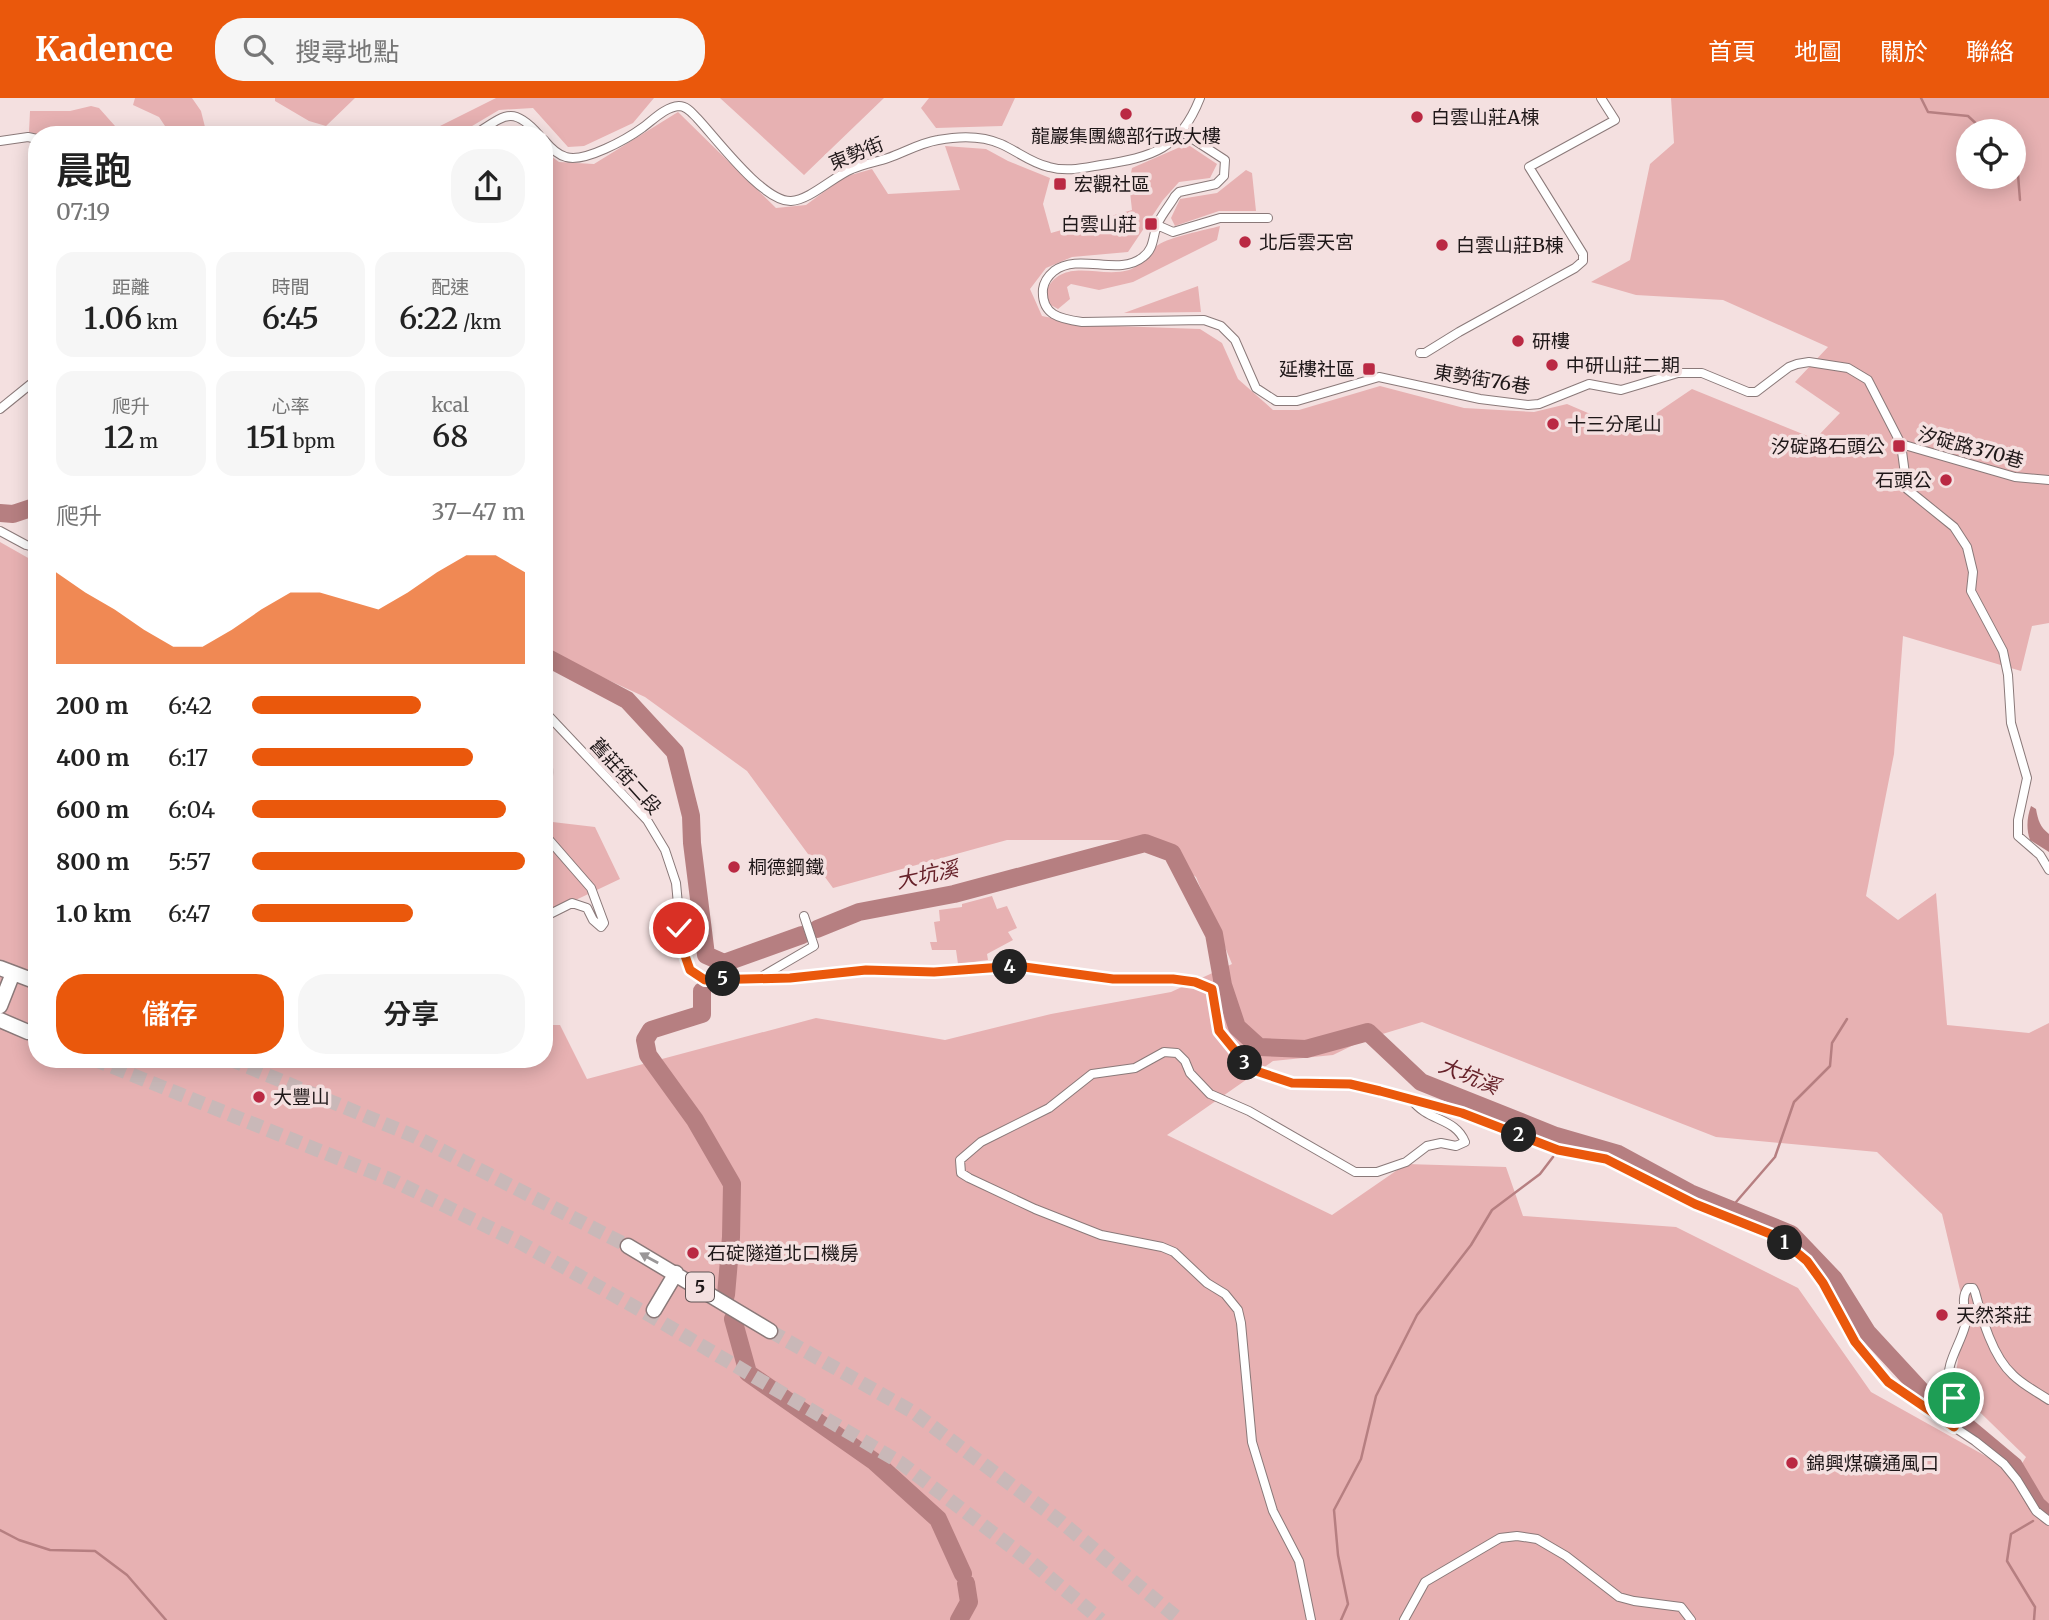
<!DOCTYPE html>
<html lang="zh-TW">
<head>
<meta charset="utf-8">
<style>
  body { margin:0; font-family:Merriweather,"Noto Sans TC",serif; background:#f6f6f6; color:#222; height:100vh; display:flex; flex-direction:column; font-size:26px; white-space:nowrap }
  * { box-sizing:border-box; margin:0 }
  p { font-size:23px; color:#767676 }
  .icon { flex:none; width:38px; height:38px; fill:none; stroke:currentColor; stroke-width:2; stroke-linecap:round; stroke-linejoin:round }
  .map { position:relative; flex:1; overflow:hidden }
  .sheet { position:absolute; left:28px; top:28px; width:525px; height:942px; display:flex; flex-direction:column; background:#fff; border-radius:28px; box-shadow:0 4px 18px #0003 }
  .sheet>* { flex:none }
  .controls { position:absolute; left:1956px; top:21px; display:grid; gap:14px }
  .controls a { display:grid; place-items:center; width:70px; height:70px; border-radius:50%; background:#fff; box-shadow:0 4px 18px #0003; font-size:35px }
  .pin { position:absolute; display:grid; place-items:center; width:60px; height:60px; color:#fff; margin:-30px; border:4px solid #fff; border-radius:50%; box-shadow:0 2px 7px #0007 }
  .km { position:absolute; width:35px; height:35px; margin:-18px; border-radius:50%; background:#222; color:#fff; font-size:19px; line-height:35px; text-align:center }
  .round { display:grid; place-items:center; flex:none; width:74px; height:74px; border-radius:28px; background:#f6f6f6 }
  .head { display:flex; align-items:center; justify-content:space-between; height:119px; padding:0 28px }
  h1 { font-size:38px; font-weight:600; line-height:52px }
  .metrics { display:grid; grid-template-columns:repeat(3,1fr); gap:10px; height:119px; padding:7px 28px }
  .metrics div { display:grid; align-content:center; border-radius:18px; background:#f6f6f6; text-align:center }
  .metrics b { font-size:30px; font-weight:600 }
  .metrics small { font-size:19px; font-weight:400 }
  .metrics p { font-size:19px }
  .chart { height:196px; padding:14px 28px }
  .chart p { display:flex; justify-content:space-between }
  .chart svg { width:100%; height:126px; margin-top:7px; fill:#ea580c; opacity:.7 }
  .action { display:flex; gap:14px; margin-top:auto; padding:14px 28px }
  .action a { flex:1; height:80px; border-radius:28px; background:#ea580c; color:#fff; font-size:28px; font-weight:600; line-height:80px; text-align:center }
  .action a+a { background:#f6f6f6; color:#222 }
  ul { padding:0 28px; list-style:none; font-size:23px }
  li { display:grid; grid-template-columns:112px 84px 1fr; align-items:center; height:52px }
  li i { height:18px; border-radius:9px; background:#ea580c }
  header { display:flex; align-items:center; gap:42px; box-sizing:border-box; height:98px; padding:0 35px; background:#ea580c; color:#fff }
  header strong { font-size:33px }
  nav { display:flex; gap:38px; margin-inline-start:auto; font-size:24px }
  .search { width:490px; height:63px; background:#f6f6f6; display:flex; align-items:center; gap:18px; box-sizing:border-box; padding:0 24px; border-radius:28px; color:#767676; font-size:26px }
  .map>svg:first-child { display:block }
  .green { fill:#e7b1b2; fill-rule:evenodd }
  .water { fill:#b67f81 }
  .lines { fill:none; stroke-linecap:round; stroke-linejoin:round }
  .stream { stroke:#b67f81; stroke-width:2.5 }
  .river { stroke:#b67f81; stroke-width:18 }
  .highway-tunnel { stroke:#c9b8b8; stroke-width:14; stroke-dasharray:14 7; stroke-linecap:butt }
  .street-casing { stroke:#8a7979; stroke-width:10 }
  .highway-casing { stroke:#8a7979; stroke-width:17 }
  .street { stroke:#fff; stroke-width:8 }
  .highway { stroke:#fff; stroke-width:14 }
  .oneway { fill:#9a9798 }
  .route-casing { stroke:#fff; stroke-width:14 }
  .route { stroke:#ea580c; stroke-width:9 }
  .poi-dot { fill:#ba2943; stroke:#f4e0e0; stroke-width:2.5 }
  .labels { text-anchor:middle; stroke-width:7; stroke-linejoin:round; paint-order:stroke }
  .shield { fill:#f4e0e0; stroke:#5f5455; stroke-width:2 }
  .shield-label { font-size:18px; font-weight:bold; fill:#1f1819 }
  .poi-label { font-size:19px; fill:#1f1819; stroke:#f4e0e0; text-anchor:start }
  .street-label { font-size:19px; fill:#1f1819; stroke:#f4e0e0 }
  .water-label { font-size:21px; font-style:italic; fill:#67222a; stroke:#f4e0e0 }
</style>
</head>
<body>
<header>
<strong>Kadence</strong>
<div class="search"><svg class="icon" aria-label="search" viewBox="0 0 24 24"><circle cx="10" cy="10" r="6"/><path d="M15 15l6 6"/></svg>搜尋地點</div>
<nav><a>首頁</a><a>地圖</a><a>關於</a><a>聯絡</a></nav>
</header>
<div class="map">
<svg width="2049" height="1522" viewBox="0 0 2049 1522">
  <rect width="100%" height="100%" fill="#f4e0e0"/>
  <!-- green -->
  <path class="green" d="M135,0H192L201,13L207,37H171L159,19L133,7Z
    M275,0H355L326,28L309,23L275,3Z
    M496,0H654L633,25L584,48L568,49L533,10L499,12L457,37H422Z
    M720,0H884L804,77Z
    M929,0H1015L1002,28L936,30L921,10Z
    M1671,0H2049V525L2032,528L2021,573L1903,538L1894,656L1866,798L1898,822L1936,795L1947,927L2029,935L2049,925V1522H0V444L37,465V961H544V927H560L587,981L816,920L945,942L1051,916L1171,894L1232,866L1196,779L1146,742H1007L833,790L747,673L645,599L569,564L544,557V53L559,64L594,66L678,14L776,110L806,107L844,79L872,71L888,96L960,92L945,48L986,51L1008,63L1050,80L1043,106L1051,135L1132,112L1129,85L1132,70L1187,46L1217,66L1210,80L1179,84L1163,102L1128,154L1072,159L1046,170L1030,191L1042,218L1087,227L1200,231L1222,245L1238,281L1273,312H1299L1380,288L1464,310L1534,314L1567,306L1630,333L1692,291L1815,341L1840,315L1795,284L1828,249L1723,202L1636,197L1591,184L1630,162L1650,66L1674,45ZM1969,33H2014V79H1969ZM1422,924L1716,1039L1877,1054L1942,1116L1965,1213L1954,1289L2026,1359L2016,1375L1871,1294L1798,1190L1676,1129L1523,1118L1506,1069L1406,1066L1332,1117L1167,1037L1273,963L1333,957L1366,941Z
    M91,8L99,10L123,37H38L29,34L30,13H70Z
    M1246,72L1252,75L1256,113H1219L1175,128L1171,120L1180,101L1217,95Z
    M1220,128L1217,142L1133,184L1099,192L1071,186L1067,189L1070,201L1058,211L1049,206L1045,194C1064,157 1098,181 1129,172C1140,169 1148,153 1158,147C1170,139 1205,132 1220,128Z
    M1198,188L1201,214L1124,215Z
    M544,723L595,729L620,781L544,817Z
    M992,798L997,811L1007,808L1017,830L1008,834L1013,842L987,856L988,862L958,866L956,852H932L930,844H937L934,824L940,823L939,812L962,809V806Z"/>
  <!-- water -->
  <path class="water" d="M2031,708L2036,711C2038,722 2040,729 2049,736V754L2030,742C2026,731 2027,719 2031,708Z"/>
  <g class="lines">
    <!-- stream -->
    <path class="stream" d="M1921,0L1928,14L1968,18L1984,33
      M2014,61L2017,64L2020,102
      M1555,1042L1556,1038
      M1730,1111L1775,1059L1794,1004L1830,968L1832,945L1847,921
      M2033,1423L2011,1436L2007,1463L2035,1509L2034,1522
      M0,1432L19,1442L50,1452L95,1453L127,1477L166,1522
      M1341,1522L1348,1506L1338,1457L1334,1412L1361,1361L1376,1298L1417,1217L1471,1147L1492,1112L1540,1076L1553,1059"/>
    <!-- river -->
    <path class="river" d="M0,415L13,416L37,408
      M544,558L627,602L675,654L691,718L692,745L706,857L724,865L802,837
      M817,831L859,814L954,796L1145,745L1172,755L1214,836L1223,887L1237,929L1259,949L1306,951L1368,934L1421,984L1556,1038L1618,1056L1690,1095L1791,1136L1834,1181L1867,1234L1927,1299L1951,1317
      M702,893V916L651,932L645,942L648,957L695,1022L732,1086L731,1139L726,1197
      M733,1221L748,1275L875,1364L938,1421L963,1476
      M1965,1327L2014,1368L2037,1407L2049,1418
      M959,1522L969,1504L966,1485"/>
    <!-- highway-tunnel -->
    <path class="highway-tunnel" d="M93,961L392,1082L519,1144L651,1218L901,1365L1030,1463L1101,1522
      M229,961L416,1039L628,1148
      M770,1233L913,1314L1060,1423L1180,1522"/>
    <!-- street casing -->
    <g class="street-casing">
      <path id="street" d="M1182,34L1225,62L1224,78L1216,86L1179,94L1175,98C1170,107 1162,116 1158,125C1152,138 1155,150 1143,159C1119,179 1079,154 1054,173C1048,178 1044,184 1043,191C1041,217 1060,221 1082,224L1204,222L1221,228L1235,242L1256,290L1276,303H1297L1379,279L1480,301L1528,307L1539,306L1589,286L1621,292L1678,275H1702L1748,294H1756L1789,269L1797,266L1809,264L1848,270L1868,282L1901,346L1907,391L1954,429L1967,449L1973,474L1971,493L2003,553L2008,577L2011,625L2027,680L2018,722V738L2040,757L2049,772
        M474,37C504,18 512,6 539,37
        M544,42C549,48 558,57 566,59C584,65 627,41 642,30C653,22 665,9 679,8C687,8 692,15 697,20C716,40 763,104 791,103C810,102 834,78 852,71C864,66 876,64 888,60C905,54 920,45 938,42C959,38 981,37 1001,46C1017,53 1031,65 1049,69C1067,74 1083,70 1101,67C1153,59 1180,51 1200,0
        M0,43L28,39L37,41
        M1157,127L1173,134L1220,120H1268
        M1420,255H1425L1459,234L1575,170L1583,163V156L1529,69L1615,22L1601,0
        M0,311L37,281
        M1901,346L2015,379L2049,382
        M0,433L26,447L37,450
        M544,613L647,722L665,752L676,785L682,849L690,872L705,882L790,880L866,871L934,874L1017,868L1113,881H1173L1195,884L1212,891L1219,933L1250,971L1292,985L1350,986L1380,993L1462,1015L1558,1052L1606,1061L1695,1106L1778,1139L1807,1163L1823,1185L1855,1244L1888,1285L1975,1343L2004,1366L2017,1382L2036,1413L2049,1423
        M544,646C549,660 550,686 544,699
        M544,736L591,790L604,825L601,829L593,822L587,810L572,805L544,819
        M761,879L814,848L804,818
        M1953,1329L1961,1318C1960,1307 1952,1298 1949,1287C1945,1266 1960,1247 1965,1228C1968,1215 1959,1202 1968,1190H1973L1975,1194C1982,1220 1992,1258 2013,1277C2023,1287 2037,1294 2049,1302
        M1311,1522L1299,1463L1273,1413L1252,1344L1241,1225L1238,1212L1225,1196L1207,1185L1174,1154L1162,1149L1101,1137L1035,1111L969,1080L961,1075L960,1062L981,1044L1049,1010L1092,976L1135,970L1164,954L1177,955L1185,963L1190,975L1210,996L1249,1013L1355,1074H1377L1406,1064L1427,1048L1441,1045L1456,1048L1465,1044C1455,1019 1428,1024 1412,1002
        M1404,1522L1425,1484L1500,1440L1517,1438L1537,1441L1566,1458L1619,1499L1634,1503L1681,1509L1691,1522"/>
    </g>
    <!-- highway casing -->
    <g class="highway-casing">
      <path id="highway" d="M0,870L37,884
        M0,908L13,875
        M0,922L28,934
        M628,1148L770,1233
        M654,1212L676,1175"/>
    </g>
    <!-- street -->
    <use href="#street" class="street"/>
    <!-- highway -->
    <use href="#highway" class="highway"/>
  </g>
  <!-- one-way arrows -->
  <defs><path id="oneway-solid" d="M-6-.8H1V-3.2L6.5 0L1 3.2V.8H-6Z" transform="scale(1.75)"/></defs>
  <use class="oneway" href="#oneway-solid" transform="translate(649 1160) rotate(-151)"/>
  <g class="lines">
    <!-- route casing -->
    <g class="route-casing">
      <path id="route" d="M679,830L682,849L690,872L705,882L790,880L866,872L934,874L1017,868L1113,881H1173L1195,884L1212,891L1219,933L1250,971L1292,985L1350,986L1380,993L1462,1015L1558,1052L1606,1061L1695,1106L1778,1139L1807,1163L1823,1185L1855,1244L1888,1284L1954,1329L1961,1318L1960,1310L1954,1300"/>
    </g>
    <!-- route -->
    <use href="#route" class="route"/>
  </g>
  <!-- markers -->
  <g class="poi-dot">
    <circle cx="1126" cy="16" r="7"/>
    <circle cx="1417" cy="19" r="7"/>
    <rect x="1053" y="79" width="14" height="14" rx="3.5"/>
    <rect x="1144" y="119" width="14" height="14" rx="3.5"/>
    <circle cx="1245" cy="144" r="7"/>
    <circle cx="1442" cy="147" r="7"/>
    <circle cx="1518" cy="243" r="7"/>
    <circle cx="1552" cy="267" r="7"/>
    <rect x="1362" y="264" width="14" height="14" rx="3.5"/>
    <circle cx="1553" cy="326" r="7"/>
    <rect x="1892" y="341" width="14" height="14" rx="3.5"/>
    <circle cx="1946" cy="382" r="7"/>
    <circle cx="734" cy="769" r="7"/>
    <circle cx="259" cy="999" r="7"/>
    <circle cx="693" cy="1155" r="7"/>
    <circle cx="1942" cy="1217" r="7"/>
    <circle cx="1792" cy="1365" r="7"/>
  </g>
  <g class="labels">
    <!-- shield labels -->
    <rect class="shield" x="686" y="1174.5" width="28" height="29" rx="5"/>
    <g class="shield-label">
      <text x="700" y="1195">5</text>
    </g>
    <!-- poi labels -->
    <g class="poi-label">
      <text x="1431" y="26">白雲山莊A棟</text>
      <text x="1126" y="45" text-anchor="middle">龍巖集團總部行政大樓</text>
      <text x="1074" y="93">宏觀社區</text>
      <text x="1137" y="133" text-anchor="end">白雲山莊</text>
      <text x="1259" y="151">北后雲天宮</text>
      <text x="1456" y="154">白雲山莊B棟</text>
      <text x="1532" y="250">研樓</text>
      <text x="1566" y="274">中研山莊二期</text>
      <text x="1355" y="278" text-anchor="end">延樓社區</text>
      <text x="1567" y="333">十三分尾山</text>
      <text x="1885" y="355" text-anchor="end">汐碇路石頭公</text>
      <text x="1932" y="389" text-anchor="end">石頭公</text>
      <text x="748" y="776">桐德鋼鐵</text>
      <text x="273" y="1006">大豐山</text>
      <text x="707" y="1162">石碇隧道北口機房</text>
      <text x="1956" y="1224">天然茶莊</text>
      <text x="1806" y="1372">錦興煤礦通風口</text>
    </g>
    <!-- street labels -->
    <g class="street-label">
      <text transform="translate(856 55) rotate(-22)" y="7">東勢街</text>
      <text transform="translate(1482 281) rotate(9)" y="7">東勢街76巷</text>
      <text transform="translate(1971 349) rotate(15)" y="7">汐碇路370巷</text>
      <text transform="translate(626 678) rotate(48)" y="7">舊莊街二段</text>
    </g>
    <!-- water labels -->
    <g class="water-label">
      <text transform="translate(927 777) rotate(-12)" y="7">大坑溪</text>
      <text transform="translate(1469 978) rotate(22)" y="7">大坑溪</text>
    </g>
  </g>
</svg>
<div class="controls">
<a><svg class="icon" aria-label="locate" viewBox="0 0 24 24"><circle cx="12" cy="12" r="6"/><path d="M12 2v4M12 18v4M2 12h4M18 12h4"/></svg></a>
</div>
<div class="pin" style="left:1954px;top:1300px;background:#1e9e55"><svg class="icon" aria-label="arrive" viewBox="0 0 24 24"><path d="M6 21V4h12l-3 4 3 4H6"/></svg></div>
<div class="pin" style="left:679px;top:830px;background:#d93025"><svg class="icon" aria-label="check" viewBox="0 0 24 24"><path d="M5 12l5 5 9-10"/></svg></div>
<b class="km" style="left:1785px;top:1145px">1</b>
<b class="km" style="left:1519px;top:1037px">2</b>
<b class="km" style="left:1245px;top:965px">3</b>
<b class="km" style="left:1010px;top:869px">4</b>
<b class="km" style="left:723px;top:881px">5</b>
<section class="sheet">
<div class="head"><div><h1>晨跑</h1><p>07:19</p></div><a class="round"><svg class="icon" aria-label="share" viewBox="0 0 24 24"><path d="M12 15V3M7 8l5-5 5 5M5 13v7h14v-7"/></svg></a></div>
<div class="metrics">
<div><p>距離</p><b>1.06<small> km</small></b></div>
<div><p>時間</p><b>6:45</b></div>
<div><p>配速</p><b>6:22<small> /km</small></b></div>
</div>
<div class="metrics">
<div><p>爬升</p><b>12<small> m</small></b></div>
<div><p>心率</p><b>151<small> bpm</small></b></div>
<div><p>kcal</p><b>68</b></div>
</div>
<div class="chart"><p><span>爬升</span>37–47 m</p>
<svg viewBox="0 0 160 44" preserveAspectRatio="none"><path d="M0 44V12L10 19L20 25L30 32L40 38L50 38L60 32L70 25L80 19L90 19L100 22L110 25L120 19L130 12L140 6L150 6L160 12V44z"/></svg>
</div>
<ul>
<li><b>200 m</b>6:42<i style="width:62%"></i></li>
<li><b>400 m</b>6:17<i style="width:81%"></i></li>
<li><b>600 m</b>6:04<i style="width:93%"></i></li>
<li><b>800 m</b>5:57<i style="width:100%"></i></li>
<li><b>1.0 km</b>6:47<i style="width:59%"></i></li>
</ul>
<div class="action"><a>儲存</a><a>分享</a></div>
</section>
</div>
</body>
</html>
